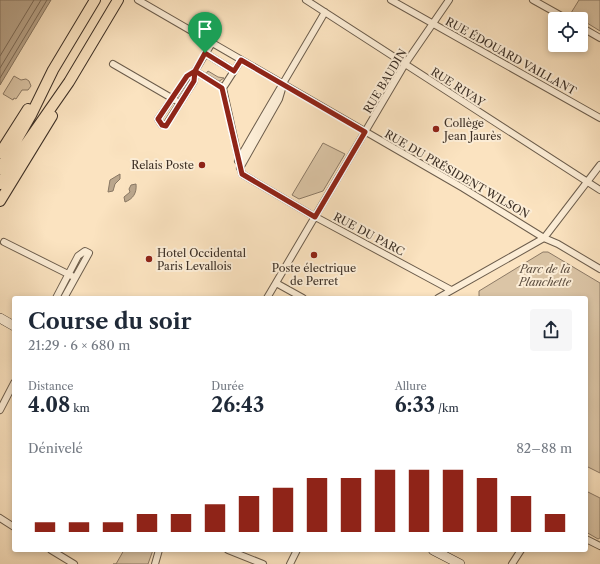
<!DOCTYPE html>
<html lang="fr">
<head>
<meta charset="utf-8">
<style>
  body { margin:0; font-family:"Libre Caslon Text",serif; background:#f6f6f7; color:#1f2937; height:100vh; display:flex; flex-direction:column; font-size:15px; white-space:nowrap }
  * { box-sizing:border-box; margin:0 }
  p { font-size:13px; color:#747a83 }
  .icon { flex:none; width:22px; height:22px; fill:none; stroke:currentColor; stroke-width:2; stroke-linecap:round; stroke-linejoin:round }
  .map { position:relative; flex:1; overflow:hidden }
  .side { position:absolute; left:12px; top:296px; width:576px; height:256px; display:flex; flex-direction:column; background:#fff; border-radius:4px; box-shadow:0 2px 6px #0003 }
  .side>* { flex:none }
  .tools { position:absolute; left:548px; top:12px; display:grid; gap:8px }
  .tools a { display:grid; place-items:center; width:40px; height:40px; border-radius:4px; background:#fff; box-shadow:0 2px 6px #0003; font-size:20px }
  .pin { position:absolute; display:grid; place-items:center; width:34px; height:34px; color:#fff; margin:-41px -17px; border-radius:50% 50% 50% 0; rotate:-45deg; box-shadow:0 0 4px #0007 }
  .pin .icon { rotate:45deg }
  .round { display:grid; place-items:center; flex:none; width:42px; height:42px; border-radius:4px; background:#f6f6f7 }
  .headline { display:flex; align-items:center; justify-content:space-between; height:68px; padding:0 16px }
  h1 { font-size:22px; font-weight:800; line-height:30px }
  .metrics { display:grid; grid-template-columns:repeat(3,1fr); gap:6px; height:68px; padding:4px 16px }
  .metrics div { display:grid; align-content:center }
  .metrics b { font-size:20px; font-weight:800 }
  .metrics small { font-size:11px; font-weight:400 }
  .metrics p { font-size:11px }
  .chart { height:112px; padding:8px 16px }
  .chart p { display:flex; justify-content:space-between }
  .chart svg { width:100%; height:72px; margin-top:4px; stroke:#8f2418; stroke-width:6 }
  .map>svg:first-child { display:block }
  .green { fill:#dbc5a6; stroke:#8c7a66 }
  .water { fill:#baa68c; stroke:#887763 }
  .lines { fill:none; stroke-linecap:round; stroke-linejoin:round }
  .shore { stroke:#7c6b59; stroke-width:1 }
  .minor-casing { stroke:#6c5d4c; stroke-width:8 }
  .secondary-casing { stroke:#3d3026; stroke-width:10 }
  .primary-casing { stroke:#3d3026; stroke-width:12 }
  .minor { stroke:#fcedd6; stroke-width:6 }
  .secondary { stroke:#fcedd6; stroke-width:9 }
  .primary { stroke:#fbe3c0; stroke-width:10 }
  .route-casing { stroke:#fff; stroke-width:8 }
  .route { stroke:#8f2418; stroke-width:5 }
  .poi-dot { fill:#8f2418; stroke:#fcedd6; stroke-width:1.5 }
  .labels { text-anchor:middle; stroke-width:4; stroke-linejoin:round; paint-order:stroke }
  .street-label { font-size:11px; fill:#3d3026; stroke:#fcedd6 }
  .poi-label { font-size:11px; fill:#3d3026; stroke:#fcedd6; text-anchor:start }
  .park-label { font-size:11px; font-style:italic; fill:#5d4e40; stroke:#fcedd6 }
</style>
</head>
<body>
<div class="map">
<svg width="600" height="564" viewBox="0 0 600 564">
  <rect width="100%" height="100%" fill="#fbe3c0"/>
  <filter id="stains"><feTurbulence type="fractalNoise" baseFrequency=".005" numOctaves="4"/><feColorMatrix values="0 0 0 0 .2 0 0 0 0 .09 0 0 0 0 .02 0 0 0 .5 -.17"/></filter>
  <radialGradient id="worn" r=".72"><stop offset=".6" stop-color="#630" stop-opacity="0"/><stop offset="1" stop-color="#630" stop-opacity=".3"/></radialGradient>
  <!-- green -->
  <path class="green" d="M579,0H600V31L571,13Z
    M208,71L218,77L224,78L218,82L205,75Z
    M14,76L21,80L26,79L29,81L31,86L28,90H22L16,99L14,98L13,100L3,94Z
    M323,143L345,154L323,191L299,199L292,195Z
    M543,252H548L600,283V473L586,466V298H483L479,296V291Z
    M586,491L600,498V538L598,539L586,532Z
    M124,550H153L148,564H113H116Z"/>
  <!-- water -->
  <path class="water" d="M0,0H51L0,85Z
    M120,174V179L115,184L113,191L108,192L110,180Z
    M136,184C137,193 133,199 125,202L124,197L130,192L129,189L131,185Z"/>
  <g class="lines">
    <!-- shore -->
    <path class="shore" d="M0,56L34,0
      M0,68L41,0
      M0,78L47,0"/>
    <!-- minor casing -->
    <g class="minor-casing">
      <path id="minor" d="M138,0L463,188L544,238L558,244L600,269
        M306,0L600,190
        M391,0L600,118
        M533,0L567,19
        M581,27L600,38
        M205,53L234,71
        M241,60L223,88L242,174L310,214L451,290
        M113,64L175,100
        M195,71L187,77L158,119L162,125H166L194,81L195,71L212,43
        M195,71L223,88
        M238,161C266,111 296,62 325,12
        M240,168L279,99L282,89
        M4,242L72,276
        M276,283L303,298
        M56,298L78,256L85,251L89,253L64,298
        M267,298L405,64L449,0
        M438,298L544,238L600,165
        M0,410L14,383
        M0,518L14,527
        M586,539L600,546
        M51,550L74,564
        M228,550L263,564
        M155,564L159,550
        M290,564L297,550
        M512,564L521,550"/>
    </g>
    <!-- secondary casing -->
    <g class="secondary-casing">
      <path id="secondary" d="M0,318L14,326
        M433,550L460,564"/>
    </g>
    <!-- primary casing -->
    <g class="primary-casing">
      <path id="primary" d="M0,153L28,109
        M0,169L31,115L53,70L95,0
        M0,184L21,151L69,82L118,0
        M0,201L52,116"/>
    </g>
    <!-- minor -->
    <use href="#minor" class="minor"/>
    <!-- secondary -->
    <use href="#secondary" class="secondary"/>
    <!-- primary -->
    <use href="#primary" class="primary"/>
  </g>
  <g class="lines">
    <!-- route casing -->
    <g class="route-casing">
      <path id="route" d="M205,53L195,71L194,81L166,126L162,125L158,119L187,76L195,71L222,88L242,174L315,217L365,132L241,60L234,71L205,53"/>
    </g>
    <!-- route -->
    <use href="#route" class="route"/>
  </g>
  <!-- markers -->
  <g class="poi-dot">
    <circle cx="436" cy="129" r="4"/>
    <circle cx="202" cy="165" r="4"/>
    <circle cx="314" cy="255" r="4"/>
    <circle cx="149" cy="259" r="4"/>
  </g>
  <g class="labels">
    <!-- street labels -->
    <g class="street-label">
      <text transform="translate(511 56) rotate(29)" y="4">RUE ÉDOUARD VAILLANT</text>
      <text transform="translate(385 81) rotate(-59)" y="4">RUE BAUDIN</text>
      <text transform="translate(458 87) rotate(33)" y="4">RUE RIVAY</text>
      <text transform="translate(457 174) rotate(30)" y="4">RUE DU PRÉSIDENT WILSON</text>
      <text transform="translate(369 234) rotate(28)" y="4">RUE DU PARC</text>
    </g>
    <!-- poi labels -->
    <g class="poi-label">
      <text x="444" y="127">Collège<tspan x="444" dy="13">Jean Jaurès</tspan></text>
      <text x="194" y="169" text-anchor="end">Relais Poste</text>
      <text x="157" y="257">Hotel Occidental<tspan x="157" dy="13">Paris Levallois</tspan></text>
      <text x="314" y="272" text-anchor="middle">Poste électrique<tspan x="314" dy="13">de Perret</tspan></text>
    </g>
    <!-- park labels -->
    <g class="park-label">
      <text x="545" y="273">Parc de la<tspan x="545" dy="13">Planchette</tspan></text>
    </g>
  </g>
  <rect width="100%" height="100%" filter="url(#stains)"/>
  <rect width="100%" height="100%" fill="url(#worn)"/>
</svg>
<div class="tools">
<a><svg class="icon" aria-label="locate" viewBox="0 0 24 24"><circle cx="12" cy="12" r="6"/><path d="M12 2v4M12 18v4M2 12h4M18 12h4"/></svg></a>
</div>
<div class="pin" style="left:205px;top:53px;background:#1e9e55"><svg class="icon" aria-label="arrive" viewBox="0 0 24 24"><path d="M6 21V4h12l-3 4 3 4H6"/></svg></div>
<section class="side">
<div class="headline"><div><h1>Course du soir</h1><p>21:29 · 6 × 680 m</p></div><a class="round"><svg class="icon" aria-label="share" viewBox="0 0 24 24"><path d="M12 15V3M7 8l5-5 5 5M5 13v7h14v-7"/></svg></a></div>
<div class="metrics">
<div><p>Distance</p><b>4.08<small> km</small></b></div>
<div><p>Durée</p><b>26:43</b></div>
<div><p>Allure</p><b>6:33<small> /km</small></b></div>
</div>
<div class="chart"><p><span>Dénivelé</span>82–88 m</p>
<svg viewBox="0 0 160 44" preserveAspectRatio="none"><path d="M5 44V38M15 44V38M25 44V38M35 44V33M45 44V33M55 44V27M65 44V22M75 44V17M85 44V11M95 44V11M105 44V6M115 44V6M125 44V6M135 44V11M145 44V22M155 44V33"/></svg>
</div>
</section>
</div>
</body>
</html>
